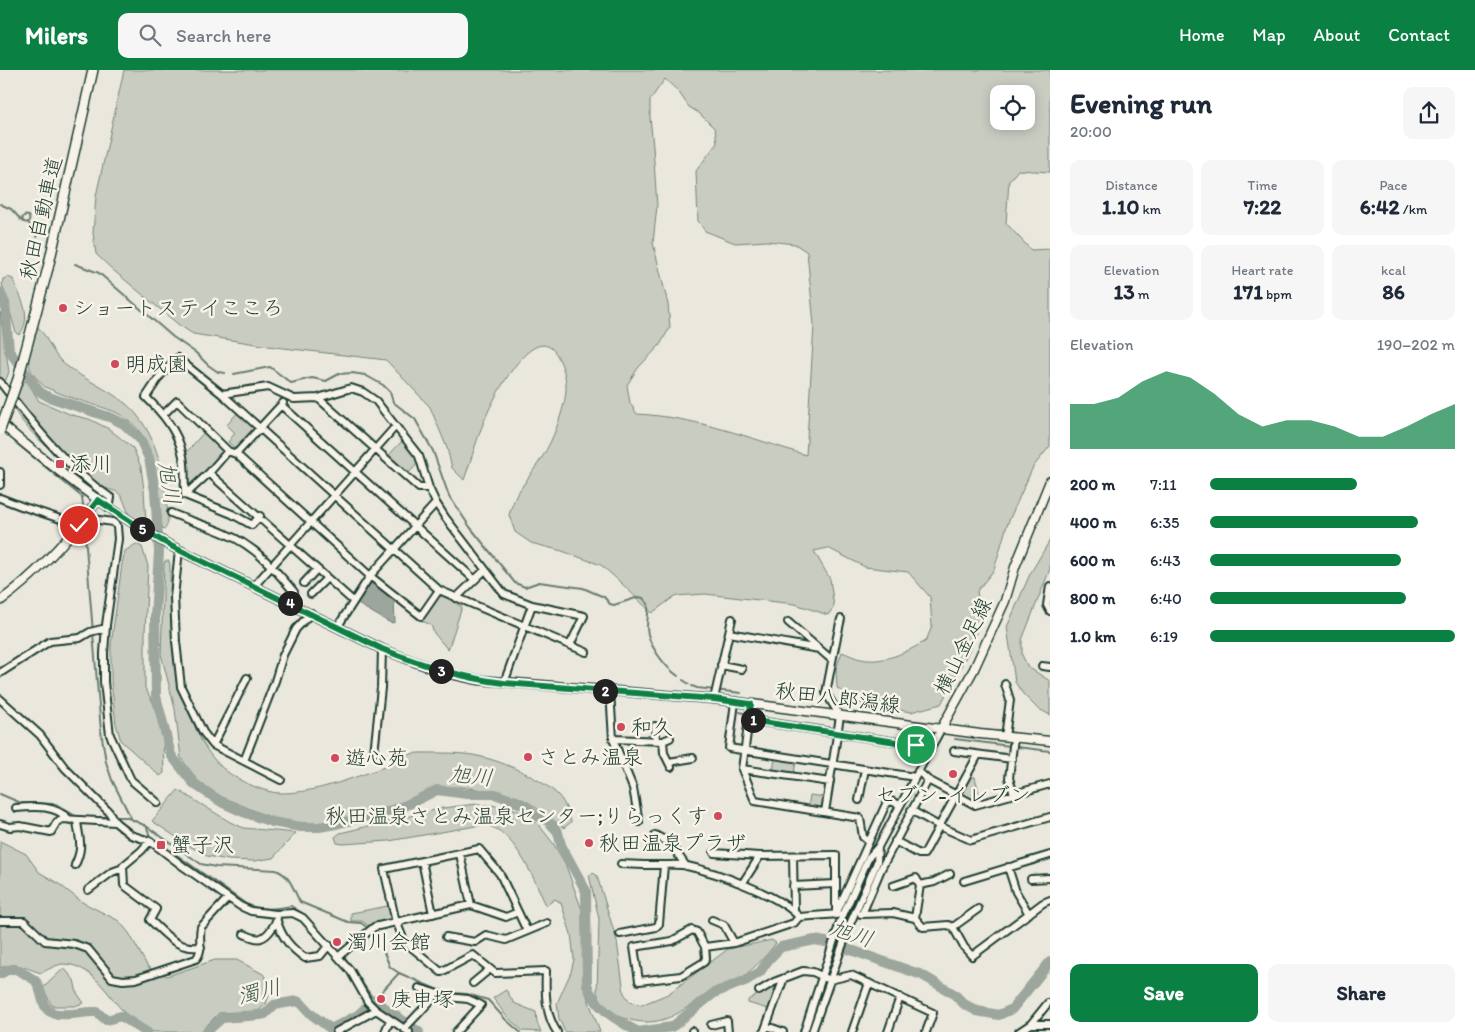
<!DOCTYPE html>
<html lang="en">
<head>
<meta charset="utf-8">
<style>
  body { margin:0; font-family:Itim,"Klee One",sans-serif; background:#f6f6f7; color:#1f2937; height:100vh; display:flex; flex-direction:column; font-size:19px; white-space:nowrap }
  * { box-sizing:border-box; margin:0 }
  p { font-size:16px; color:#747a83 }
  .icon { flex:none; width:28px; height:28px; fill:none; stroke:currentColor; stroke-width:2; stroke-linecap:round; stroke-linejoin:round }
  .map { position:relative; flex:1; overflow:hidden }
  .panel { display:flex; flex-direction:column; background:#fff; width:425px }
  .panel>* { flex:none }
  .tools { position:absolute; left:990px; top:15px; display:grid; gap:10px }
  .tools a { display:grid; place-items:center; width:45px; height:45px; border-radius:10px; background:#fff; box-shadow:0 2px 12px #0003; font-size:25px }
  .pin { position:absolute; display:grid; place-items:center; width:42px; height:42px; color:#fff; margin:-21px; border:2px solid #fff; border-radius:50%; box-shadow:0 1px 5px #0007 }
  .km { position:absolute; width:25px; height:25px; margin:-12px; border-radius:50%; background:#222; color:#fff; font-size:14px; line-height:25px; text-align:center }
  .round { display:grid; place-items:center; flex:none; width:52px; height:52px; border-radius:10px; background:#f6f6f7 }
  .head { display:flex; align-items:center; justify-content:space-between; height:85px; padding:0 20px }
  h1 { font-size:28px; font-weight:700; line-height:38px }
  .metrics { display:grid; grid-template-columns:repeat(3,1fr); gap:8px; height:85px; padding:5px 20px }
  .metrics div { display:grid; align-content:center; border-radius:10px; background:#f6f6f7; text-align:center }
  .metrics b { font-size:21px; font-weight:700 }
  .metrics small { font-size:14px; font-weight:400 }
  .metrics p { font-size:14px }
  .chart { height:140px; padding:10px 20px }
  .chart p { display:flex; justify-content:space-between }
  .chart svg { width:100%; height:90px; margin-top:5px; fill:#0b8043; opacity:.7 }
  .primary-button { display:flex; gap:10px; margin-top:auto; padding:10px 20px }
  .primary-button a { flex:1; height:58px; border-radius:10px; background:#0b8043; color:#fff; font-size:20px; font-weight:700; line-height:58px; text-align:center }
  .primary-button a+a { background:#f6f6f7; color:#1f2937 }
  ul { padding:0 20px; list-style:none; font-size:16px }
  li { display:grid; grid-template-columns:80px 60px 1fr; align-items:center; height:38px }
  li i { height:12px; border-radius:6px; background:#0b8043 }
  header { display:flex; align-items:center; gap:30px; box-sizing:border-box; height:70px; padding:0 25px; background:#0b8043; color:#fff }
  header strong { font-size:24px }
  nav { display:flex; gap:28px; margin-inline-start:auto; font-size:18px }
  .search { width:350px; height:45px; background:#f6f6f7; display:flex; align-items:center; gap:12px; box-sizing:border-box; padding:0 18px; border-radius:10px; color:#747a83; font-size:19px }
  main { display:flex; flex:1; min-height:0 }
  .map>svg:first-child { display:block }
  .green { fill:#c8ccc1; stroke:#74847a; fill-rule:evenodd }
  .water { fill:#9ca69c; stroke:#6a7c72 }
  .lines { fill:none; stroke-linecap:round; stroke-linejoin:round }
  .stream { stroke:#6a7c72; stroke-width:2 }
  .river { stroke:#9ca69c; stroke-width:10 }
  .minor-casing { stroke:#1f3d34; stroke-width:10 }
  .major-casing { stroke:#1f3d34; stroke-width:11 }
  .highway-casing { stroke:#1f3d34; stroke-width:12 }
  .minor { stroke:#f7f3e8; stroke-width:6 }
  .major { stroke:#f7f3e8; stroke-width:8 }
  .highway { stroke:#f7f3e8; stroke-width:9 }
  .highway-bridge-casing { stroke:#1f3d34; stroke-width:12; stroke-linecap:butt }
  .highway-bridge { stroke:#f7f3e8; stroke-width:9 }
  .route-casing { stroke:#fff; stroke-width:10 }
  .route { stroke:#0b8043; stroke-width:6 }
  .poi-dot { fill:#d1495b; stroke:#f7f3e8; stroke-width:2 }
  .labels { text-anchor:middle; stroke-width:5; stroke-linejoin:round; paint-order:stroke }
  .street-label { font-size:21px; fill:#1f3d34; stroke:#f7f3e8 }
  .poi-label { font-size:21px; fill:#1f3d34; stroke:#f7f3e8; text-anchor:start }
  .water-label { font-size:22px; font-style:italic; fill:#445c53; stroke:#f7f3e8 }
</style>
</head>
<body>
<header>
<strong>Milers</strong>
<div class="search"><svg class="icon" aria-label="search" viewBox="0 0 24 24"><circle cx="10" cy="10" r="6"/><path d="M15 15l6 6"/></svg>Search here</div>
<nav><a>Home</a><a>Map</a><a>About</a><a>Contact</a></nav>
</header>
<main>
<div class="map">
<svg width="1050" height="962" viewBox="0 0 1050 962">
  <rect width="100%" height="100%" fill="#eae8dd"/>
  <filter id="ink" filterUnits="userSpaceOnUse"><feTurbulence type="fractalNoise" baseFrequency=".02" numOctaves="2"/><feDisplacementMap in="SourceGraphic" scale="10" xChannelSelector="R" yChannelSelector="G"/><feConvolveMatrix kernelMatrix="1 2 1 2 8 2 1 2 1" color-interpolation-filters="sRGB"/></filter>
  <g filter="url(#ink)">
    <!-- green -->
    <path class="green" d="M124,0H1050V102L1018,100L1009,111L1006,153L1031,180L1050,179V376L1033,397L1007,455L994,500L977,521L981,548L970,579L941,634L911,642L858,633L837,618L836,599L842,582C848,584 855,588 861,589C884,594 906,582 926,571L932,556L930,527L908,502L865,497L828,478L814,481L830,509L834,537L828,545L795,534L705,524L675,526L652,543L618,510L601,495L562,481L531,473L515,462L509,445C511,438 514,430 517,424C524,413 532,403 539,392C550,376 558,356 563,337C568,320 567,305 559,289C538,244 497,322 488,342C478,364 472,388 464,410L452,398L447,378L430,337L386,290L275,277L193,264L179,255L113,200L96,184L93,163L96,126ZM665,9L678,21L689,37L699,43L715,59L717,73L696,101L698,151L705,161L735,173L767,171L795,174L807,182L814,255L806,385C750,368 696,347 637,344L630,333L627,315L638,298L660,275L670,257L668,234L653,173L657,136L653,76L650,47V30ZM999,24H1026V51H999Z
      M8,207L13,209C20,228 34,246 19,265L16,263L2,214L3,209Z
      M0,242L9,302L5,312L0,306Z
      M37,256C48,267 52,284 64,294C83,309 106,318 125,333C152,355 162,392 166,426C166,435 171,451 165,459L162,458C158,423 159,373 128,350C117,340 99,337 85,332C72,328 58,323 45,317C29,301 26,297 31,275C32,268 33,262 37,256Z
      M27,311L39,331L72,345L89,349L109,359L133,378L141,397L144,420L146,453C124,455 129,430 117,422C112,420 107,419 103,417C73,399 31,369 14,339L18,320L22,312Z
      M237,343L255,359L237,380L228,372L235,363L227,355Z
      M205,361L224,379L190,418L186,416L185,384Z
      M403,370L417,386L419,392L408,404L387,387Z
      M1050,470V499L1022,570V585L1028,597L1050,611V645L1037,638L1023,624L1015,612L1007,557L1030,504Z
      M136,474L142,477L148,496L145,563V618L156,638L163,664L164,703L160,706L121,671L116,654L111,612V575L122,494L125,481Z
      M165,491H169L170,495C171,535 169,578 179,617C182,629 188,641 193,652C204,679 217,699 244,712C255,717 271,724 284,723C321,722 356,706 391,695C404,681 419,683 437,683C446,683 455,683 464,684C492,686 533,704 555,722C564,730 568,741 571,752L564,758L528,732L518,727L494,721L459,717H438L395,735L331,752L316,755L274,749L220,726L198,711L181,688L175,639L161,584L164,494Z
      M439,526H443L462,537L448,580L434,563L431,555L422,551Z
      M775,688L796,691L794,704L773,701Z
      M970,707H975L981,730L975,732L963,725L962,721Z
      M178,720L230,752L244,758L296,763L273,788L254,791L228,790L207,786L191,777L152,751Z
      M810,725L825,727L824,735L818,738L808,737Z
      M476,734L510,737L527,745L539,755L553,773L565,793L582,840L583,915L600,962H565L559,949L557,933L571,902L574,889L571,864L561,833L555,829L547,835L545,833C534,809 512,755 482,755L389,771L343,774L337,773L335,767L340,763L443,738Z
      M0,771L26,784L39,802L59,814L82,832L119,851L129,863L148,897L167,906L215,890H237L263,904L272,917L266,934L258,941L219,943L200,962H152L151,960C142,954 129,948 122,940C105,921 91,894 62,894C56,895 47,900 41,903C24,898 18,891 0,898Z
      M594,803L597,806L617,871L624,923L630,932L641,935L668,924L728,879L772,870L776,873C768,884 747,907 734,912C727,915 719,915 713,919C682,941 661,962 621,947C610,941 603,935 597,923L599,849L589,805Z
      M388,836L391,847L389,850L369,856L362,851H351V843Z
      M64,898L74,910L77,923L84,933L74,936H52L43,918Z
      M774,914L776,915L768,939L748,933V930Z
      M506,920L514,933L536,942L537,952L541,962L523,961L507,947L493,928Z"/>
    <!-- water -->
    <path class="water" d="M374,512L394,529L395,552L391,553L387,551L356,533L369,514Z"/>
    <g class="lines">
      <!-- stream -->
      <path class="stream" d="M0,134L11,139L23,152
        M22.5 149a3.5 3.5 0 1 1 7 0a3.5 3.5 0 1 1-7 0Z
        M28,152L37,167
        M75,194L99,203L173,267L196,283L208,295L218,302L225,303
        M234,304L270,297L291,313L312,308L326,311L339,304L352,303L365,305L383,315L390,322L393,332L415,349L433,381L449,426L470,457L515,513L525,517L539,512L583,518L604,527L610,534L614,535L639,527L643,528L648,534C649,542 647,549 647,557C647,574 665,597 678,606
        M15,372L82,427L84,443
        M84,452L101,661L106,692L112,710L132,750
        M683,610L689,614
        M692,616L697,618L741,623
        M740,642L747,644
        M759,647L834,658
        M843,660L922,672
        M955,669L1010,676
        M1017,677L1050,681
        M0,724L21,733L56,734L77,747
        M82,747H106
        M117,747H126L146,756L201,794L216,797L276,800C291,806 293,819 300,832L348,852L361,853L368,858
        M147,758L150,766L246,834C260,841 275,839 291,836L305,845
        M374,865L381,875L390,897L399,903L438,920L453,923L467,924L488,930L505,949L520,962
        M344,886L374,930L399,903"/>
      <!-- river -->
      <path class="river" d="M0,222L5,233L9,281L40,322L49,327L112,348L124,354L140,369L149,388L155,421L159,482L155,546L156,626L171,685L194,714L223,733L243,742L272,752L301,757H319L336,754L386,742L407,735L437,720L467,724H495L524,735L535,745L548,751L558,762L561,775L586,821L587,914C593,937 618,951 638,962L672,957L714,923L747,910L760,902L769,889L781,877L815,870L831,873L922,905L954,924L964,934L977,941L999,945L1012,939L1050,892
        M0,904C11,898 15,897 25,904C29,907 35,909 37,913C43,923 41,939 53,943C66,947 80,942 93,942H97L106,950L121,946L146,962
        M206,962L222,948L260,945L265,944L274,935L297,931L301,933L311,944L331,959L358,945L374,930L419,962"/>
      <!-- minor casing -->
      <g class="minor-casing">
        <path id="minor" d="M0,312C34,355 65,397 111,428L109,438
          M222,324L268,317L294,329L318,328L351,318L363,322L376,331L419,386L429,418L436,433L445,447L504,524L532,535L584,546L570,575
          M318,328L419,418H429
          M281,335L474,509
          M163,345L177,331L228,381L236,384L370,506L421,546L439,520
          M236,384L283,333
          M0,402V415
          M209,403L353,531
          M185,425L209,403L228,381
          M0,428L21,436L79,455
          M171,443C189,451 209,456 226,464C255,476 274,498 294,522
          M260,446L252,455L232,444L185,425C184,411 186,395 182,382C177,360 162,343 146,327L160,306L177,288L222,324L439,520L586,582
          M85,448L113,452L117,456L118,469L106,555L104,583V612L110,665L131,710L158,733
          M179,480L174,527L176,571L181,617L203,662L213,675L244,691
          M304,513L317,499
          M254,516L395,357
          M1050,516L1047,535L1050,541
          M311,524L327,508
          M456,528L485,500
          M788,552L832,590
          M338,556L370,506L436,433
          M729,563L819,579
          M721,595L742,599
          M1042,596L1050,597
          M0,603L50,571L80,568L90,562L106,558
          M504,613L532,535
          M610,621L613,669L633,718L639,752
          M0,629L40,665L65,698L109,742L115,752L131,765L150,771L184,797L240,836L251,841L276,844L293,843L303,848L350,900L368,932L376,940L409,962
          M714,629L732,549
          M735,632L729,678L915,707
          M751,634L742,699L755,731L860,748L863,767L868,771
          M749,650L917,675L930,679
          M655,656L656,670
          M1005,667L1010,630L1005,614
          M1014,668L1009,708L1014,724
          M613,669L663,671L670,668
          M663,671L664,683L671,697
          M213,675L247,608
          M954,681L1012,689
          M374,683L381,618L382,579
          M669,692L693,688
          M742,699L830,712
          M918,701L928,710L975,735L1050,714
          M281,710L244,691L275,611L283,585L296,559L311,543
          M859,730L865,699
          M16,738C36,736 56,735 70,750
          M911,740L939,756L971,770L1050,747
          M825,742L840,646L826,623C831,598 835,574 841,549
          M0,754L10,757L20,756L51,762L57,752L62,749L115,752
          M655,765L670,773L686,796
          M150,771L141,781L123,796L124,815L156,839L150,850C167,865 176,880 201,877
          M895,771L919,784H924L978,685
          M878,777L941,659
          M714,783L760,786L836,785V845
          M460,784L471,835
          M793,786L794,840
          M422,791L433,844
          M621,794L644,795H664
          M75,795C84,776 79,770 77,751
          M1008,797L1016,822L1029,844
          M1031,809L1050,808
          M964,811L1050,785
          M742,814L760,786
          M920,815L934,812L950,804
          M793,816L835,814
          M893,816L916,808L920,815L915,848
          M88,820L112,802L123,798
          M837,842L886,734L891,731L900,735
          M861,844L893,843L915,848L923,857L948,855L953,857L964,877L972,886L1043,833L1050,830
          M862,844L881,799L928,710
          M712,850L724,855L734,873
          M0,851H24L45,871L74,874L88,879L112,908L123,910L136,909L196,889C204,880 198,868 201,857L228,828
          M277,851C282,868 291,878 305,888L320,886L329,875
          M953,857L978,839
          M527,861L500,804L479,779L384,799L395,848L404,871L441,902L473,885L495,903L546,901C545,922 545,944 557,962
          M244,864C249,866 256,870 261,868C268,866 275,855 277,848
          M620,864L656,857L659,854L664,795C672,795 680,794 687,796C715,802 782,826 799,847
          M446,867L475,872L486,865L506,870L547,853
          M705,877L706,888L704,892L681,906L639,911L634,877L672,871L692,860L697,862L705,877L734,873L794,853L799,847L839,844
          M339,886L374,857L396,852L471,835L506,847L518,842
          M473,913L490,899
          M419,918L447,927L468,929L481,935L456,962
          M759,921L774,912L803,901L813,902L830,910L851,905L933,943L926,962
          M1031,954H1050
          M711,955L727,951L728,962
          M767,956L783,962
          M404,959L437,924
          M692,961V962
          M336,962L376,940
          M385,962L390,950
          M764,962L784,908
          M804,962L840,852L869,787L878,777L877,792L850,854L812,962
          M852,962L869,913
          M888,962L900,927
          M1019,962L1031,954L1048,933"/>
      </g>
      <!-- major casing -->
      <g class="major-casing">
        <path id="major" d="M0,353C54,399 111,443 173,477L382,579L415,592L446,603L479,610L714,629L980,664L1050,671
          M0,531C38,504 70,467 98,430
          M941,659L974,599L1005,531L1015,497L1050,411"/>
      </g>
      <!-- highway casing -->
      <g class="highway-casing">
        <path id="highway" d="M48,198L93,0"/>
      </g>
      <!-- minor -->
      <use href="#minor" class="minor"/>
      <!-- major -->
      <use href="#major" class="major"/>
      <!-- highway -->
      <use href="#highway" class="highway"/>
      <!-- highway-bridge casing -->
      <g class="highway-bridge-casing">
        <path id="highway-bridge" d="M0,360L18,309L48,198"/>
      </g>
      <!-- highway-bridge -->
      <use href="#highway-bridge" class="highway-bridge"/>
    </g>
  </g>
  <g class="lines" filter="url(#ink)">
    <!-- route casing -->
    <g class="route-casing">
      <path id="route" d="M79,455L98,430L145,461L173,477L382,579C422,595 461,608 504,613L714,629L751,634L749,650L916,675"/>
    </g>
    <!-- route -->
    <use href="#route" class="route"/>
  </g>
  <!-- markers -->
  <g class="poi-dot">
    <circle cx="63" cy="238" r="5"/>
    <circle cx="115" cy="294" r="5"/>
    <rect x="55" y="389" width="10" height="10" rx="2.5"/>
    <circle cx="621" cy="657" r="5"/>
    <circle cx="528" cy="687" r="5"/>
    <circle cx="335" cy="688" r="5"/>
    <circle cx="953" cy="704" r="5"/>
    <circle cx="718" cy="746" r="5"/>
    <circle cx="589" cy="773" r="5"/>
    <rect x="156" y="770" width="10" height="10" rx="2.5"/>
    <circle cx="337" cy="872" r="5"/>
    <circle cx="381" cy="929" r="5"/>
  </g>
  <g class="labels">
    <!-- street labels -->
    <g class="street-label">
      <text transform="translate(41 148) rotate(-77)" y="7">秋田自動車道</text>
      <text transform="translate(963 576) rotate(-64)" y="7">横山金足線</text>
      <text transform="translate(838 628) rotate(7)" y="7">秋田八郎潟線</text>
    </g>
    <!-- poi labels -->
    <g class="poi-label">
      <text x="73" y="245">ショートステイこころ</text>
      <text x="125" y="301">明成園</text>
      <text x="70" y="401">添川</text>
      <text x="631" y="664">和久</text>
      <text x="538" y="694">さとみ温泉</text>
      <text x="345" y="695">遊心苑</text>
      <text x="953" y="732" text-anchor="middle">セブン-イレブン</text>
      <text x="708" y="753" text-anchor="end">秋田温泉さとみ温泉センター;りらっくす</text>
      <text x="599" y="780">秋田温泉プラザ</text>
      <text x="171" y="782">蟹子沢</text>
      <text x="347" y="879">濁川会館</text>
      <text x="391" y="936">庚申塚</text>
    </g>
    <!-- water labels -->
    <g class="water-label">
      <text transform="translate(170 413) rotate(81)" y="8">旭川</text>
      <text transform="translate(471 705) rotate(6)" y="8">旭川</text>
      <text transform="translate(852 863) rotate(18)" y="8">旭川</text>
      <text transform="translate(259 921) rotate(-14)" y="8">濁川</text>
    </g>
  </g>
</svg>
<div class="tools">
<a><svg class="icon" aria-label="locate" viewBox="0 0 24 24"><circle cx="12" cy="12" r="6"/><path d="M12 2v4M12 18v4M2 12h4M18 12h4"/></svg></a>
</div>
<div class="pin" style="left:916px;top:675px;background:#1e9e55"><svg class="icon" aria-label="arrive" viewBox="0 0 24 24"><path d="M6 21V4h12l-3 4 3 4H6"/></svg></div>
<div class="pin" style="left:79px;top:455px;background:#d93025"><svg class="icon" aria-label="check" viewBox="0 0 24 24"><path d="M5 12l5 5 9-10"/></svg></div>
<b class="km" style="left:753px;top:650px">1</b>
<b class="km" style="left:605px;top:621px">2</b>
<b class="km" style="left:441px;top:601px">3</b>
<b class="km" style="left:290px;top:533px">4</b>
<b class="km" style="left:142px;top:459px">5</b>
</div>
<section class="panel">
<div class="head"><div><h1>Evening run</h1><p>20:00</p></div><a class="round"><svg class="icon" aria-label="share" viewBox="0 0 24 24"><path d="M12 15V3M7 8l5-5 5 5M5 13v7h14v-7"/></svg></a></div>
<div class="metrics">
<div><p>Distance</p><b>1.10<small> km</small></b></div>
<div><p>Time</p><b>7:22</b></div>
<div><p>Pace</p><b>6:42<small> /km</small></b></div>
</div>
<div class="metrics">
<div><p>Elevation</p><b>13<small> m</small></b></div>
<div><p>Heart rate</p><b>171<small> bpm</small></b></div>
<div><p>kcal</p><b>86</b></div>
</div>
<div class="chart"><p><span>Elevation</span>190–202 m</p>
<svg viewBox="0 0 160 44" preserveAspectRatio="none"><path d="M0 44V22L10 22L20 19L30 11L40 6L50 9L60 17L70 27L80 33L90 30L100 30L110 33L120 38L130 38L140 33L150 27L160 22V44z"/></svg>
</div>
<ul>
<li><b>200 m</b>7:11<i style="width:60%"></i></li>
<li><b>400 m</b>6:35<i style="width:85%"></i></li>
<li><b>600 m</b>6:43<i style="width:78%"></i></li>
<li><b>800 m</b>6:40<i style="width:80%"></i></li>
<li><b>1.0 km</b>6:19<i style="width:100%"></i></li>
</ul>
<div class="primary-button"><a>Save</a><a>Share</a></div>
</section>
</main>
</body>
</html>
